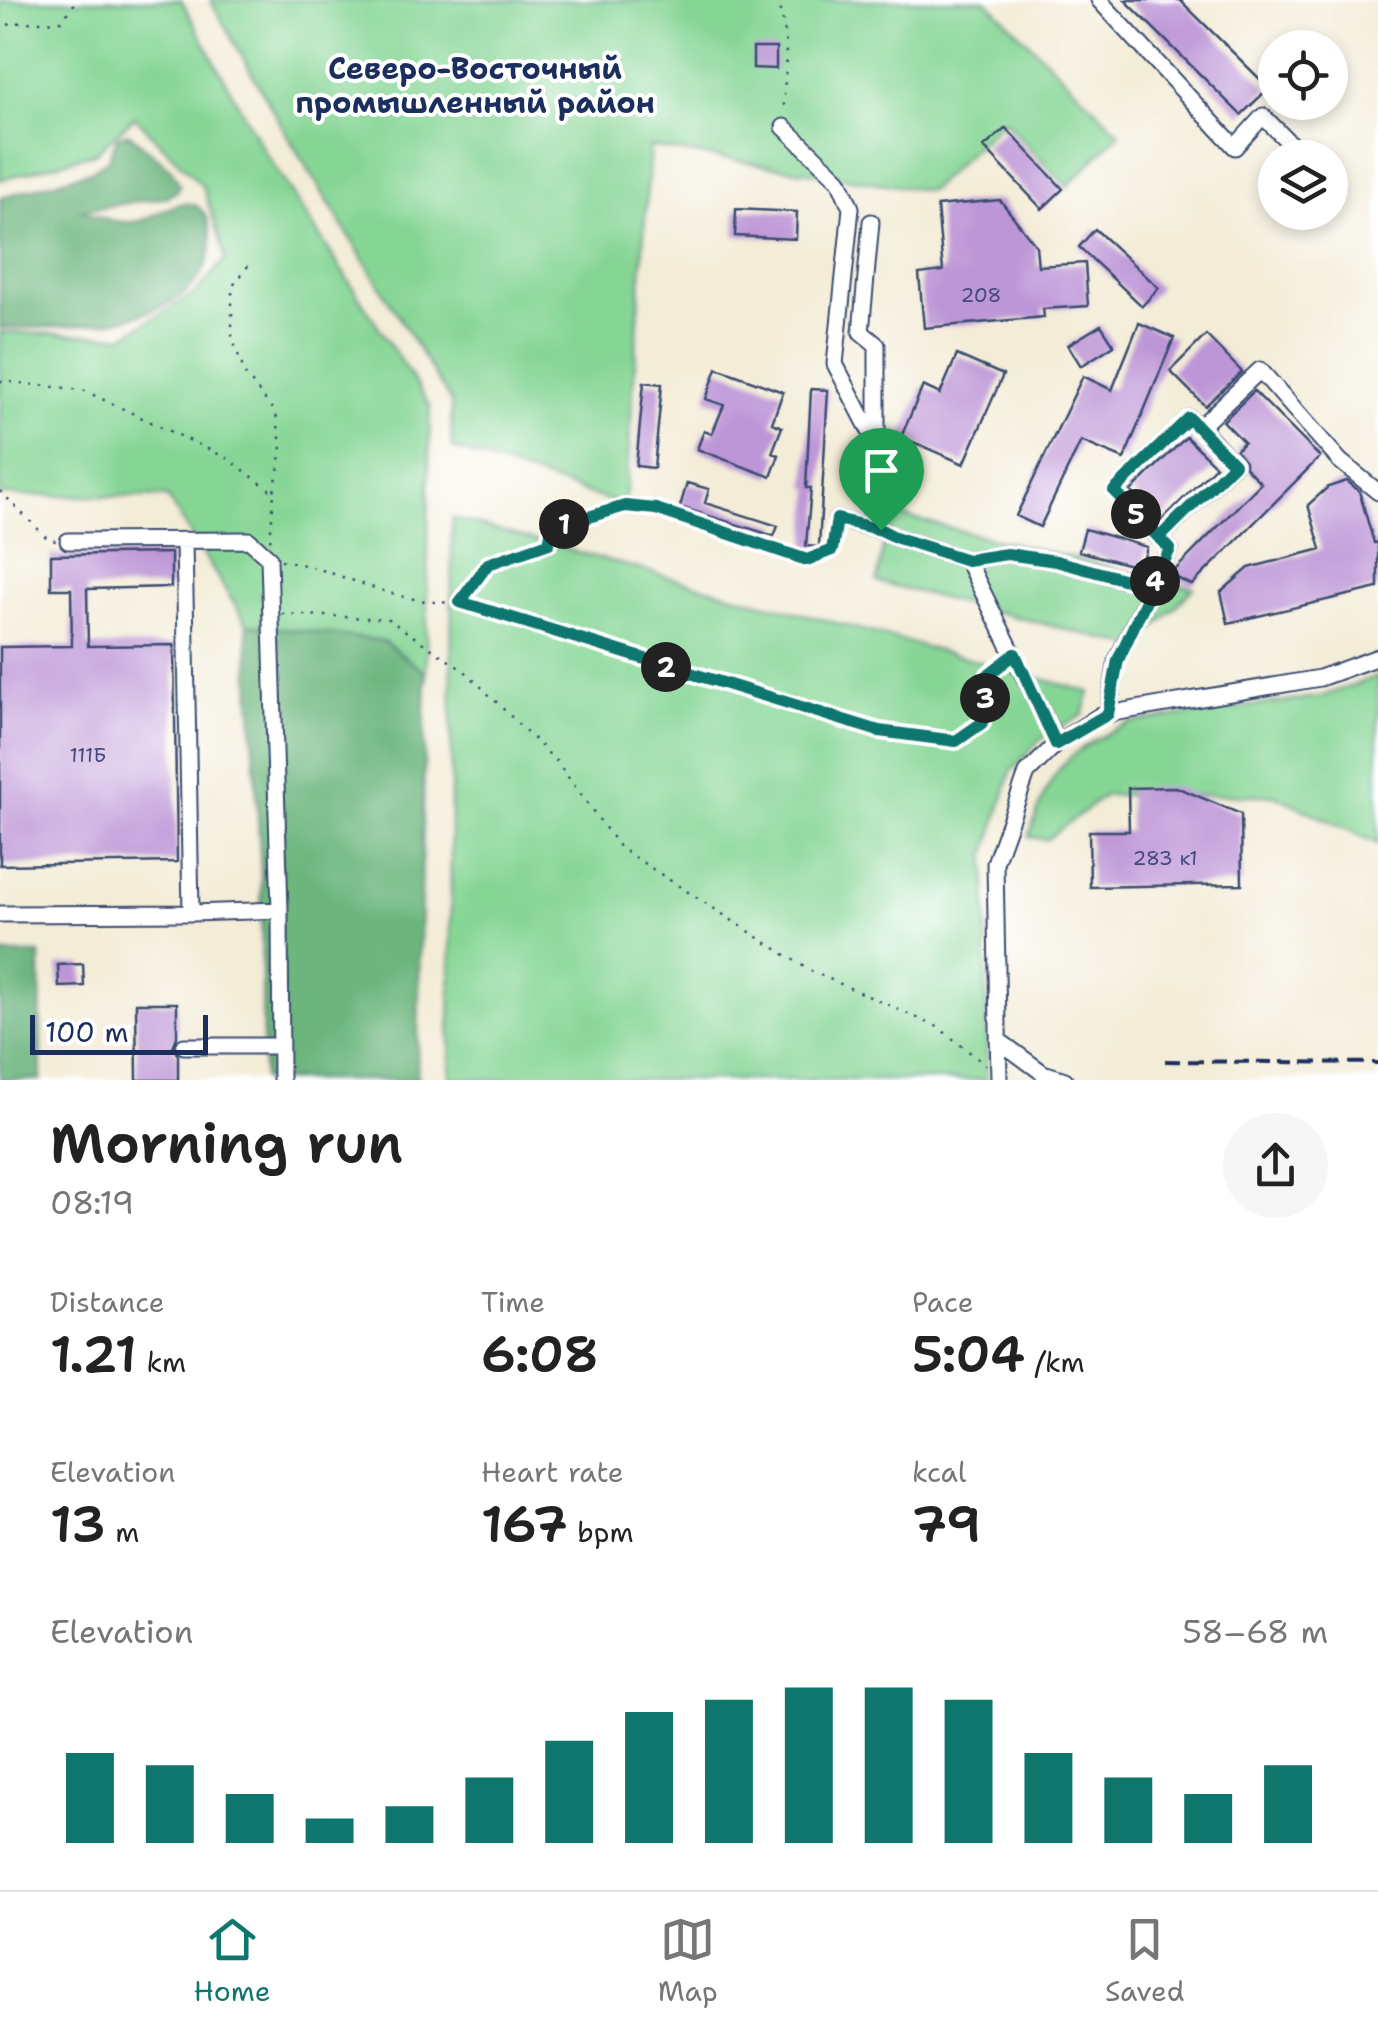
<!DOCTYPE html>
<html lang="en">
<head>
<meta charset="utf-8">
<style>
  body { margin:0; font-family:"Shantell Sans",sans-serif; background:#f6f6f6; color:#222; height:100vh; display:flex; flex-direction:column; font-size:38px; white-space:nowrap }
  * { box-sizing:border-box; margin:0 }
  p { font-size:32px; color:#767676 }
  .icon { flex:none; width:55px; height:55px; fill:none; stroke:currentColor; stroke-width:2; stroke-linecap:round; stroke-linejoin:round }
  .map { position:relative; height:1080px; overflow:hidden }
  .drawer { display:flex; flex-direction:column; background:#fff; flex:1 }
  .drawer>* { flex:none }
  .buttons { position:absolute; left:1258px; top:30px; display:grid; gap:20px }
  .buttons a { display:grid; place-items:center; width:90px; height:90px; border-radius:50%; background:#fff; box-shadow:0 5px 15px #0003; font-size:50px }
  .scale { position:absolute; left:30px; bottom:25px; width:178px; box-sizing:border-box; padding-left:10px; border:5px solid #1b2f5e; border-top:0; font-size:28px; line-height:35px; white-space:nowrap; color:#1b2f5e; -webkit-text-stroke:8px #fff; paint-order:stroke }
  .pin { position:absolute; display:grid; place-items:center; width:85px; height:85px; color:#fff; margin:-102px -42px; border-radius:50% 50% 50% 0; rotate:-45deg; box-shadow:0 0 10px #0007 }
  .pin .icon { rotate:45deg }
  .km { position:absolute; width:50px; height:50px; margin:-25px; border-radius:50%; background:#222; color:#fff; font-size:28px; line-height:50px; text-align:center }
  .round { display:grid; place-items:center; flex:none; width:105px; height:105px; border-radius:52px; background:#f6f6f6 }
  .head { display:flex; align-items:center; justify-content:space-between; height:170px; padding:0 50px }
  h1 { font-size:55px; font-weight:600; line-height:75px }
  .stats { display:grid; grid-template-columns:repeat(3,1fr); gap:15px; height:170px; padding:10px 50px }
  .stats div { display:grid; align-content:center }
  .stats b { font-size:50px; font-weight:600 }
  .stats small { font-size:28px; font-weight:400 }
  .stats p { font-size:28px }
  .chart { height:280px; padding:20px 50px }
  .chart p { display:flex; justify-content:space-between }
  .chart svg { width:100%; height:180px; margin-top:10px; stroke:#0f766e; stroke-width:6 }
  .dock { display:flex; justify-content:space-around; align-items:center; height:140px; border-top:2px solid #e0e0e0; background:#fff; font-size:28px; color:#767676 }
  .dock a { display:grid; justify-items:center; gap:5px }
  .dock .on { color:#0f766e }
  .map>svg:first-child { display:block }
  .green { fill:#85d594; stroke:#508279; stroke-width:2.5 }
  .forest { fill:#6cb67e; stroke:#44726e; stroke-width:2.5 }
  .building { fill:#bd96d7 }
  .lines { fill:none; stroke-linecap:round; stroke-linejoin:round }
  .minor-casing { stroke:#3b4b70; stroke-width:19 }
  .path { stroke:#3b4b70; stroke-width:2.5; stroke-dasharray:2.5 8; stroke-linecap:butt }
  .minor { stroke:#fff; stroke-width:15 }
  .rail { stroke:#1b2f5e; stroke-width:4; stroke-dasharray:15 8; stroke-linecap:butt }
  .route-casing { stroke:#fff; stroke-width:20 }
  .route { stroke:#0f766e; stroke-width:12 }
  .labels { text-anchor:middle; stroke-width:8; stroke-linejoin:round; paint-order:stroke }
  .number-label { font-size:20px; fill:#44497c }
  .quarter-label { font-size:30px; font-weight:bold; fill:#1b2f5e; stroke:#fff }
</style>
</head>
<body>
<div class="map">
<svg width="1378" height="1080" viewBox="0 0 1378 1080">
  <rect width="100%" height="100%" fill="#fff"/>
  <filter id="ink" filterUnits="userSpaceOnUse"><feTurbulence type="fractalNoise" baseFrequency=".01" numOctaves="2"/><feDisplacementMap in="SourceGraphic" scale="20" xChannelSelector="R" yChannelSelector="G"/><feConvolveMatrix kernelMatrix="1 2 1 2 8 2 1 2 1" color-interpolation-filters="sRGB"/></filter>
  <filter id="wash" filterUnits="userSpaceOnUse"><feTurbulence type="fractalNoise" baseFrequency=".0048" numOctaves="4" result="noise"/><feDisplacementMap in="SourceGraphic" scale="40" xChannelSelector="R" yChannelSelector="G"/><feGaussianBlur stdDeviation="2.25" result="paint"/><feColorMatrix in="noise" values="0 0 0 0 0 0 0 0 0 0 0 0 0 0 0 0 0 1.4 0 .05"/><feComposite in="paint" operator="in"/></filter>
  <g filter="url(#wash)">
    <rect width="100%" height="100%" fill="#f3ecd7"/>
    <!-- green -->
    <path class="green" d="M0,0H181L263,149L430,406L426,673L383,641L247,624L167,497L0,495V332L123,336L196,293L226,258L203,187L135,117L95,153L0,180Z
      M210,0H986L1120,133L1067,187L1004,120L929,191L650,147L625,506L452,448L451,402L289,138Z
      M889,513L1194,588L1136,647L877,582Z
      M452,518L1090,692L1083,715L1041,739L1011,772L986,856L987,1080H450Z
      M1378,676V844L1274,795H1105L1046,840L1029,837C1051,768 1062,754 1129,723L1323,696Z"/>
    <!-- forest -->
    <path class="forest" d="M128,133L171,169L180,185L177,191L166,197L82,210C98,216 117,224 134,222C154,221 179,193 199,208C211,217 212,238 210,252C194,330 61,328 0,328V198L91,171L109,159L117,137Z
      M247,624L383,641L426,673L417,1080H263L261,871Z
      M0,954H40L41,1080H0Z"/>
    <g id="blocks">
      <!-- building -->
      <path class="building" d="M1125,0H1180L1269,88L1241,115Z
        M753,48H776V69L753,68Z
        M1006,128L1063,189L1042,209L984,147Z
        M1000,200L1036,246L1038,266L1085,263L1088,306L1043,309L1044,317L924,328L919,274L943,271L937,206Z
        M736,209L797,212L796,239L735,236Z
        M1095,229L1159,288L1142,306L1079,247Z
        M1139,323L1174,338L1124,459L1081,441L1040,527L1016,516L1083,376L1112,390Z
        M1101,325L1114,345L1081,366L1068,345Z
        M1206,335L1242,372L1205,406L1170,371Z
        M957,355L1003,375L964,464L901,437L923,386L940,394Z
        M717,368L783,392L772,423L782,427L772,453L779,455L771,477L697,449L704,431L712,434L724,405L706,399Z
        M644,382L662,384L654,468L636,466Z
        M811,389L828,390L819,547L806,546L811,488H806Z
        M1254,391L1320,457L1192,585L1170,575L1261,483L1245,467V461L1236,450L1244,442L1223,421Z
        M1186,437L1216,466L1160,522L1131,491Z
        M887,469L908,472L904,500L885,497Z
        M1347,481L1359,491L1374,543L1378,542V588L1228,623L1221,592L1249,568L1321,549L1308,505L1328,487Z
        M687,483L709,489L705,503L778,526L774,536L680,507Z
        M1085,529L1147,547L1141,568L1079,551Z
        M171,553V587L87,589L88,646L174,645L177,862L0,865V647L72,646L71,589H51V555Z
        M1176,787L1241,814L1242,884L1090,887L1089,831H1129L1128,788Z
        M83,964L84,986L59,987L58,965Z
        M136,1003H177V1037L173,1047L178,1055V1080H137Z"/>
    </g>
  </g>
  <g filter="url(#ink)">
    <use href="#blocks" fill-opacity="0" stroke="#3b4b70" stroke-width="2.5"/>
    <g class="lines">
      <!-- minor casing -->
      <g class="minor-casing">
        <path id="minor" d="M1099,0L1235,147L1263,116L1304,158
          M784,127L839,180L851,208L835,364L875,441
          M871,222L861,332L877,345V445L872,516L881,530L895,537L967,560L1057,743
          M837,519L881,530
          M1159,538L1234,464L1200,427
          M184,540L191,913L280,910
          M68,541L249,540L269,558L280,910L281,1080
          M967,560L1007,554L1056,561L1152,587
          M1108,714L1117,660L1170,549L1115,491L1189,418L1200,427L1260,370L1340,461L1378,492
          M0,914L191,913
          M998,1040L1043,1073L1065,1080
          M184,1046H281
          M999,1080L995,863L1027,773L1057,743L1101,715L1320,678L1378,657"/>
      </g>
      <!-- path -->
      <path class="path" d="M775,0C793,31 783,77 784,112
        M0,32L11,23L62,21L77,0
        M248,266L232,287V337L245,374L276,414L282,450L274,492
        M0,381L83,390L229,459L274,493L270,542
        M0,491L49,540L56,541
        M281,560C340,569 400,608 460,602L488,563L549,543L552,528L625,506L656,509L807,560L832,549L835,530
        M461,602L879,731L956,741L982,723L989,674L1001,664
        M282,614L388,619L467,673L557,762L620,848L809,970L938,1027L986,1065"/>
      <!-- minor -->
      <use href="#minor" class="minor"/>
      <!-- rail -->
      <path class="rail" d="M1165,1061L1378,1063"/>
    </g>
  </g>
  <g class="lines" filter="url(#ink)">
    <!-- route casing -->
    <g class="route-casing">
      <path id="route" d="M881,530L837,519L832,550L807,560L656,509L625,506L552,528L549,543L488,564L460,602L879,731L956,741L982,723L989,674L1015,654L1056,744L1108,714L1118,660L1170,549L1159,538L1234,464L1189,418L1114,491L1170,549L1152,587L1056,561L1007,554L967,560L895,537L881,530"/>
    </g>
    <!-- route -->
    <use href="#route" class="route"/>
  </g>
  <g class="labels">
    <!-- number labels -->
    <g class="number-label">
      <text x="981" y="302">208</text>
      <text x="88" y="762">111Б</text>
      <text x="1165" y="865">283 к1</text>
    </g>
    <!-- quarter labels -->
    <g class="quarter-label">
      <text x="475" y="79">Северо-Восточный<tspan x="475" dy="34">промышленный район</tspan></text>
    </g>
  </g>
</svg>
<div class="buttons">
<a><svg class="icon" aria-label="locate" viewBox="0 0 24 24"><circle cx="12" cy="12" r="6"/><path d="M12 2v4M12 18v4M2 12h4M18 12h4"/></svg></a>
<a><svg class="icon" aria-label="layers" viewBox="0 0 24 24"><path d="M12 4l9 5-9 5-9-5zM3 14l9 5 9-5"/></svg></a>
</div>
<div class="scale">100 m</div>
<div class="pin" style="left:881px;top:530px;background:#1e9e55"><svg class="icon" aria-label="arrive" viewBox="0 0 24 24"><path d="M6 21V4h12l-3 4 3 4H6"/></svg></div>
<b class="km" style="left:564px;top:524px">1</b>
<b class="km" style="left:666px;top:667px">2</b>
<b class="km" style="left:985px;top:698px">3</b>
<b class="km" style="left:1155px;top:581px">4</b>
<b class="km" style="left:1136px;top:514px">5</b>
</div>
<section class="drawer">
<div class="head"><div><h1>Morning run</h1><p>08:19</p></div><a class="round"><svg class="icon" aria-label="share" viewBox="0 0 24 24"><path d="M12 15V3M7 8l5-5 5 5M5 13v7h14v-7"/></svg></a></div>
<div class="stats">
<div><p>Distance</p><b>1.21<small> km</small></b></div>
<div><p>Time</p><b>6:08</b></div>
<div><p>Pace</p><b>5:04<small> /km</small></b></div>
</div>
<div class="stats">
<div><p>Elevation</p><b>13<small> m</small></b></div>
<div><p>Heart rate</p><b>167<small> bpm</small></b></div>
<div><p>kcal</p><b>79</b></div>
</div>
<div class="chart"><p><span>Elevation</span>58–68 m</p>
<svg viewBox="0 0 160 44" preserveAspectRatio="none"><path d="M5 44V22M15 44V25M25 44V32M35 44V38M45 44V35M55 44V28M65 44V19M75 44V12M85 44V9M95 44V6M105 44V6M115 44V9M125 44V22M135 44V28M145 44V32M155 44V25"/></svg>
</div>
</section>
<nav class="dock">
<a class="on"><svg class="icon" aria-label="home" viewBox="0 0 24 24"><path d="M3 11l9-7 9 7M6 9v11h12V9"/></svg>Home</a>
<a><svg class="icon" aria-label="map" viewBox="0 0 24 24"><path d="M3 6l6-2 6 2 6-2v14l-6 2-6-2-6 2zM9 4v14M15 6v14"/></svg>Map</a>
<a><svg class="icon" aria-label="saved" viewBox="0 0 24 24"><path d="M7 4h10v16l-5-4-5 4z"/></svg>Saved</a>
</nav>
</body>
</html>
